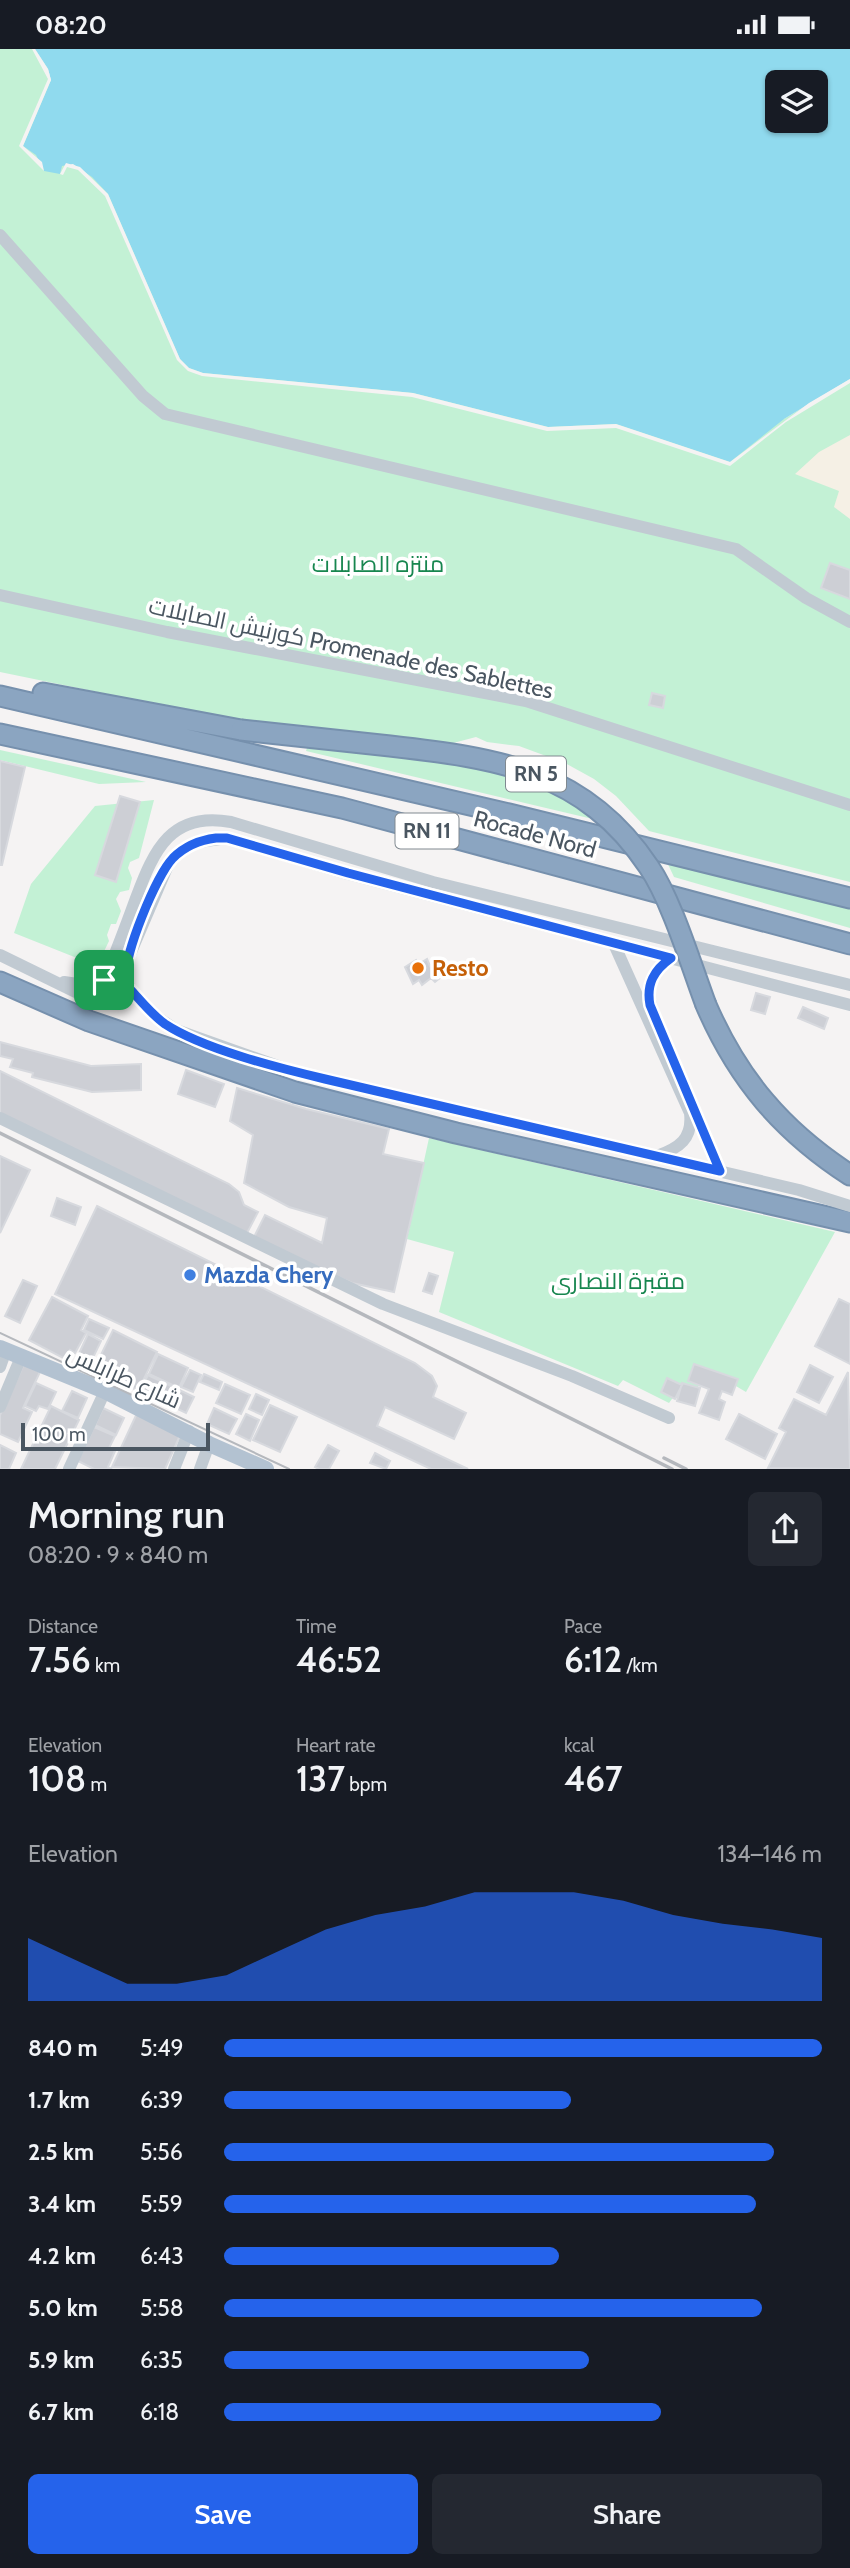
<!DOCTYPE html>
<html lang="en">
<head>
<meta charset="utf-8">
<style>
  body { margin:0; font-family:Cabin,Cairo,sans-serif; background:#242831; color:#f1f3f6; height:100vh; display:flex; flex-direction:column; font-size:26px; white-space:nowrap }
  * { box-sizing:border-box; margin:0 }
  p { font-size:23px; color:#9ea1a6 }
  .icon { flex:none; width:38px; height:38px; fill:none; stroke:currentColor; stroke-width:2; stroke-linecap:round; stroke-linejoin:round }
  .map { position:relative; height:1420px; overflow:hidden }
  .sheet { display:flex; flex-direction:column; background:#171b24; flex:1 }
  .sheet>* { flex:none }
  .tools { position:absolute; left:765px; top:21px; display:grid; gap:14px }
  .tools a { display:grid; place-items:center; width:63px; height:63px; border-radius:10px; background:#171b24; box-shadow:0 2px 5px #0004; font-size:35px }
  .scale { position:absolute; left:21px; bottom:18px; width:189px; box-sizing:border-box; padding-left:7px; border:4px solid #4a5661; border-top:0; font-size:19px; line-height:24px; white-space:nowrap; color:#4a5661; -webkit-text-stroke:5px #fff; paint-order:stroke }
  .pin { position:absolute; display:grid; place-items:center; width:60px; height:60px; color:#fff; margin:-30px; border-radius:14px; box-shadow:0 4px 10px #0006 }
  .round { display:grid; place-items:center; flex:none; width:74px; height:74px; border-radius:10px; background:#242831 }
  .summary { display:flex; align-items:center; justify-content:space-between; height:119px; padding:0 28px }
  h1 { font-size:38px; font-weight:600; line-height:52px }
  .metrics { display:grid; grid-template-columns:repeat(3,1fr); gap:10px; height:119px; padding:7px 28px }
  .metrics div { display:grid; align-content:center }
  .metrics b { font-size:35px; font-weight:600 }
  .metrics small { font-size:19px; font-weight:400 }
  .metrics p { font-size:19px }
  .chart { height:196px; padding:14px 28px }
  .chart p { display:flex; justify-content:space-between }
  .chart svg { width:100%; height:126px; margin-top:7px; fill:#2563eb; opacity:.7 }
  .primary-button { display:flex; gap:14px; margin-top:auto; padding:14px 28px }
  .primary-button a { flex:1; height:80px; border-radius:10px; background:#2563eb; color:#fff; font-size:28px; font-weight:600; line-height:80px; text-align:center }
  .primary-button a+a { background:#242831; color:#f1f3f6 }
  ul { padding:0 28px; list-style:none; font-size:23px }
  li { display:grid; grid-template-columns:112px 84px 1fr; align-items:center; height:52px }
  li i { height:18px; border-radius:9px; background:#2563eb }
  .status { display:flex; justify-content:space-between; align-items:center; height:49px; padding:0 35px; background:#171b24; direction:ltr }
  .status svg { height:19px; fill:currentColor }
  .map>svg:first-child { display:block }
  .green { fill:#c3f1d5 }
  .sand { fill:#f5f0e5 }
  .water { fill:#90daee; fill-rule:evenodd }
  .pier { fill:#f5f3f3 }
  .building { fill:#cdcfd5; stroke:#d7d9de; stroke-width:2 }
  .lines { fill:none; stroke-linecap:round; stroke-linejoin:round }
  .highway-casing { stroke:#7690ad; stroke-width:23 }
  .minor { stroke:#c1cad2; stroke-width:12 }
  .major { stroke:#b3c2d1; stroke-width:16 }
  .highway { stroke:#8ba5c1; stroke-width:19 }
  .tram { stroke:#b5b8bd; stroke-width:2 }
  .rail { stroke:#b5b8bd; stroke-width:3.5 }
  .highway-bridge-casing { stroke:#7690ad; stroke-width:23; stroke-linecap:butt }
  .highway-bridge { stroke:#8ba5c1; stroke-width:19 }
  .route-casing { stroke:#fff; stroke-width:14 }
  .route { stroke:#2563eb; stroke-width:9 }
  .food-dot { fill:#e8710a; stroke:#fff; stroke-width:2.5 }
  .shop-dot { fill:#3f7fe0; stroke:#fff; stroke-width:2.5 }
  .labels { text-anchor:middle; stroke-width:7; stroke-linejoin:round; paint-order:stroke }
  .shield { fill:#fff; stroke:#808990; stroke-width:2 }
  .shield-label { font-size:21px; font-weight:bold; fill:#4a5661 }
  .park-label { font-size:23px; fill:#17864f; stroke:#fff }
  .street-label { font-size:23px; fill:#4a5661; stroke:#fff }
  .food-label { font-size:23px; font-weight:bold; fill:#c56008; stroke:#fff; text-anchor:start }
  .shop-label { font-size:23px; font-weight:bold; fill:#366cbe; stroke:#fff; text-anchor:start }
</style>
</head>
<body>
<div class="status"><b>08:20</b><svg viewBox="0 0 49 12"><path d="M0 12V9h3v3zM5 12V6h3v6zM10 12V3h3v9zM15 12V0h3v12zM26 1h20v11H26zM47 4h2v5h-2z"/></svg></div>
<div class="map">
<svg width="850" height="1420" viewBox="0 0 850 1420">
  <rect width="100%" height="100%" fill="#f5f3f3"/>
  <!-- green -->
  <path class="green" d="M0,0H35L48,20L66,114L784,370L850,330V833L649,782L616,747L594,730L565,714L519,697L487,693L476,688L442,697L243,673L0,623Z
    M307,699C375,706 486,710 546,738C565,746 583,761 601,772L306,702Z
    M0,701L146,733L99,735L0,711Z
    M154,751L139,809L130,813L128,819L132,829L129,841L120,843L116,850L121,862L116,875H111L107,886L109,892L97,917L14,884L31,835L95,757Z
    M665,809L850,857V879L674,828Z
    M429,1089L835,1183L746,1343L707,1320L693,1348L677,1343L669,1354L623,1331L618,1337L439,1263L454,1203L407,1190Z"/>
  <!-- sand -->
  <path class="sand" d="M850,386V470L834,458L839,442L795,425L819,403Z"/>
  <!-- water -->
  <path class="water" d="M35,0H850V330L784,370L730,413L616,375L548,378L413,344L203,324L189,319L180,310L108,145L92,128L73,115L62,117L60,125L44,122L36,106L23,97L51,31L48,20ZM777,33H816V72H777Z"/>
  <!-- pier -->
  <path class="pier" d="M32,0H35L48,20L51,31L23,97L42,113L44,122L19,97L48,30Z
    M66,114L80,118L108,145L180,310L189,319L203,324L413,344L548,378L616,375L730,413L809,354L850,330V334L786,373L730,417L616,379L547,382L412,348L202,327L188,322L177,311L105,147L78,121L67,118L63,126L60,125Z"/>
  <!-- building -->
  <path class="building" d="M830,514L850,521V550L821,539Z
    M652,644L665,647L663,659L649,656Z
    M0,712L25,718L2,816H0Z
    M120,747L140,753L116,833L95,826Z
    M427,910L430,917L437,911L446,924L435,933L431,929L422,936L419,931L413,935L405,918L416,911L419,915Z
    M756,944L770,948L765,965L751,961Z
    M803,958L828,969L824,980L798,969Z
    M0,993L91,1017L141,1015V1041L92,1043L32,1028L33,1024L10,1018L13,1010L0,1007Z
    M186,1021L224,1035L215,1058L178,1045Z
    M0,1022L229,1135L239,1143L244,1156L258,1163L246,1186L0,1066Z
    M237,1039L306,1060L389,1080L383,1105L424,1114L394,1243L352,1234L253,1190L265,1166L322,1194L327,1169L289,1158L244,1134L253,1086L230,1072Z
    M0,1107L30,1121L0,1184Z
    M57,1149L81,1158L75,1176L51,1167Z
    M97,1157L415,1314L432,1327L437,1337L433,1348L466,1364L454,1390L385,1358L377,1377L468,1420H431L55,1245Z
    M429,1224L438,1227L432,1245L423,1242Z
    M23,1231L37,1237L20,1274L5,1267Z
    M52,1248L88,1267L81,1281L86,1284L75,1304L70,1301L65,1310L29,1291Z
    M839,1250L850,1255V1315L815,1297Z
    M89,1270L109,1279L103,1290L84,1281Z
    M113,1281L157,1303L138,1342L94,1320Z
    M88,1285L101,1292L90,1315L77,1309Z
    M158,1305L188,1319L179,1339L149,1325Z
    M24,1315L40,1323L23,1359L32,1363L18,1393L0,1385V1366Z
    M694,1315L738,1330L732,1346L722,1342L719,1350L725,1353L719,1371L699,1364L709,1340L688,1332Z
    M810,1316L833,1328L819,1354L797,1343Z
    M190,1321L201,1326L193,1343L181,1338Z
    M848,1323L850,1420L768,1419L786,1383L779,1379L794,1350L826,1366Z
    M204,1325L222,1333L219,1341L200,1333Z
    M148,1326L194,1348L186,1364L140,1342Z
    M667,1329L682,1336L675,1350L661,1343Z
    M36,1334L56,1343L48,1360L39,1357L36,1362L25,1357Z
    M682,1334L700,1339L695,1357L677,1352Z
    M225,1335L250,1346L241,1365L216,1354Z
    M72,1342L87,1349L78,1369L62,1362Z
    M256,1345L269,1351L262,1366L249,1360Z
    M270,1356L297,1368L280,1403L253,1391Z
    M51,1357L79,1371L55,1420H21Z
    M103,1359L124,1369L116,1386L95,1376Z
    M214,1359L237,1370L229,1385L207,1375Z
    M138,1362L182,1382L165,1420L112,1418Z
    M246,1365L259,1371L250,1392L236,1385Z
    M739,1365L777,1385L765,1410L726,1390Z
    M94,1378L115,1387L109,1399L115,1402L108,1418L111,1420H94L78,1412Z
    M0,1396L16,1404L9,1420H0Z
    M328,1396L339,1402L329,1420H319L315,1418Z
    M375,1404L390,1412L386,1420L370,1414Z"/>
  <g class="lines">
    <!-- highway casing -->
    <g class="highway-casing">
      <path id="highway" d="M43,644L241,681
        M0,647L509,765L850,849
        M0,685L342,759L850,895
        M0,933L89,972L295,1043L456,1084L850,1173
        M706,956C738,1030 782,1082 850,1126"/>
    </g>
    <!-- minor -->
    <path class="minor" d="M0,186L143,347L165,365L736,500L806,549L850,573
      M0,546L167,583L526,652L850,756
      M614,895L690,1064C693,1090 679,1099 657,1107
      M0,906L86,948L109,953
      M101 940a14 14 0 1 1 28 0a14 14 0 1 1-28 0Z
      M126,930L128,910L169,814L183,800L199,793L227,789L348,825L850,956
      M104,931C116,904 126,876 136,849C154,801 171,762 231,773L433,833L850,936
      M64,933L84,936L102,935
      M130,940L154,966L176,981L292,1022L799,1141L850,1157
      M655,967C644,943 649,925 671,909
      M693,1058L720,1122
      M0,1069L383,1255L572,1327L669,1369
      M0,1318L6,1301
      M0,1358L21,1308
      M69,1420L105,1342
      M174,1420L189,1382
      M200,1420L209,1395"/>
    <!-- major -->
    <path class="major" d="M0,1299L105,1342L209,1395L266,1420"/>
    <!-- highway -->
    <use href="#highway" class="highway"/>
    <!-- tram -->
    <path class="tram" d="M0,1284L289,1420"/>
    <!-- rail -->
    <path class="rail" d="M0,1084L672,1420
      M664,1409L686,1420"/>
    <!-- highway-bridge casing -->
    <g class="highway-bridge-casing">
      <path id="highway-bridge" d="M241,681C291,686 340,692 390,697C496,709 585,721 649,818C672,852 691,916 706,956"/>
    </g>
    <!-- highway-bridge -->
    <use href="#highway-bridge" class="highway-bridge"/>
  </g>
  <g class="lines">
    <!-- route casing -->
    <g class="route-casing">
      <path id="route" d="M216,789H227L348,824L671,909C654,921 646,935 650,956L720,1122L325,1030C279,1019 203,1000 165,975C151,965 141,952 130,940L123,953H108L103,947L102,935L111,927L126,930C123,907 156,827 173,809C185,797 200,791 216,789Z"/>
    </g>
    <!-- route -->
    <use href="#route" class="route"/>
  </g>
  <!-- markers -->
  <circle class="food-dot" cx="418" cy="919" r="7"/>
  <circle class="shop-dot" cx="190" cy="1226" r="7"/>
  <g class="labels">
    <!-- shield labels -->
    <g class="shield">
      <rect x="506" y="707.5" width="60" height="35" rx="5"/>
      <rect x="395.5" y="764.5" width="63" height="35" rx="5"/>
    </g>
    <g class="shield-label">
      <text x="536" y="732">RN 5</text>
      <text x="427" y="789">RN 11</text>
    </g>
    <!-- park labels -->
    <g class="park-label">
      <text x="378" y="523">منتزه الصابلات</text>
      <text x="618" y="1240">مقبرة النصارى</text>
    </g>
    <!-- street labels -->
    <g class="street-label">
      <text transform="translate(351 599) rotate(12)" y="8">كورنيش الصابلات Promenade des Sablettes</text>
      <text transform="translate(535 785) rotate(15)" y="8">Rocade Nord</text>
      <text transform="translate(124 1328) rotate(24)" y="8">شارع طرابلس</text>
    </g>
    <!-- food labels -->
    <g class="food-label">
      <text x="432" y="927">Resto</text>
    </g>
    <!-- shop labels -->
    <g class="shop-label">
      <text x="204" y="1234">Mazda Chery</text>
    </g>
  </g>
</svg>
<div class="tools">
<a><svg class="icon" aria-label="layers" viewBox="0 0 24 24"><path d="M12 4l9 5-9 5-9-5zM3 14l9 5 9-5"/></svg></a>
</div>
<div class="scale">100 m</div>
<div class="pin" style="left:104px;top:931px;background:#1e9e55"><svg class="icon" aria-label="arrive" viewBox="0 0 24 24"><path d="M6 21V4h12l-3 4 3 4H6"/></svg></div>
</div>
<section class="sheet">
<div class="summary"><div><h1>Morning run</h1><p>08:20 · 9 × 840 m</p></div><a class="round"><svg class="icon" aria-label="share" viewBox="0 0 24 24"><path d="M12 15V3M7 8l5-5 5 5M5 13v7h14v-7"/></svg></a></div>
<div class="metrics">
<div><p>Distance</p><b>7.56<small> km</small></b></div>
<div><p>Time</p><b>46:52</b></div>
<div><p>Pace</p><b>6:12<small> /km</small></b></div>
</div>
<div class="metrics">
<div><p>Elevation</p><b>108<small> m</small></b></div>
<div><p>Heart rate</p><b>137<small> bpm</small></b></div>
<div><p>kcal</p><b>467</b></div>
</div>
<div class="chart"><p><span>Elevation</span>134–146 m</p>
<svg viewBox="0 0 160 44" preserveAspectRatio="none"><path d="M0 44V22L10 30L20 38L30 38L40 35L50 27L60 19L70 14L80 11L90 6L100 6L110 6L120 9L130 14L140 17L150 19L160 22V44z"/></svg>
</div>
<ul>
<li><b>840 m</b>5:49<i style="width:100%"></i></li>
<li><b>1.7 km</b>6:39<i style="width:58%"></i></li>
<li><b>2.5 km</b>5:56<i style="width:92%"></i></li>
<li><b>3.4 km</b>5:59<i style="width:89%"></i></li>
<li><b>4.2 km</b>6:43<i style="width:56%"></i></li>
<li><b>5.0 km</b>5:58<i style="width:90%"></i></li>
<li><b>5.9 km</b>6:35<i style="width:61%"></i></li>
<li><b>6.7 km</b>6:18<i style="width:73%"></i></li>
</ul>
<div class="primary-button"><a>Save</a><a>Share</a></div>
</section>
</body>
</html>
